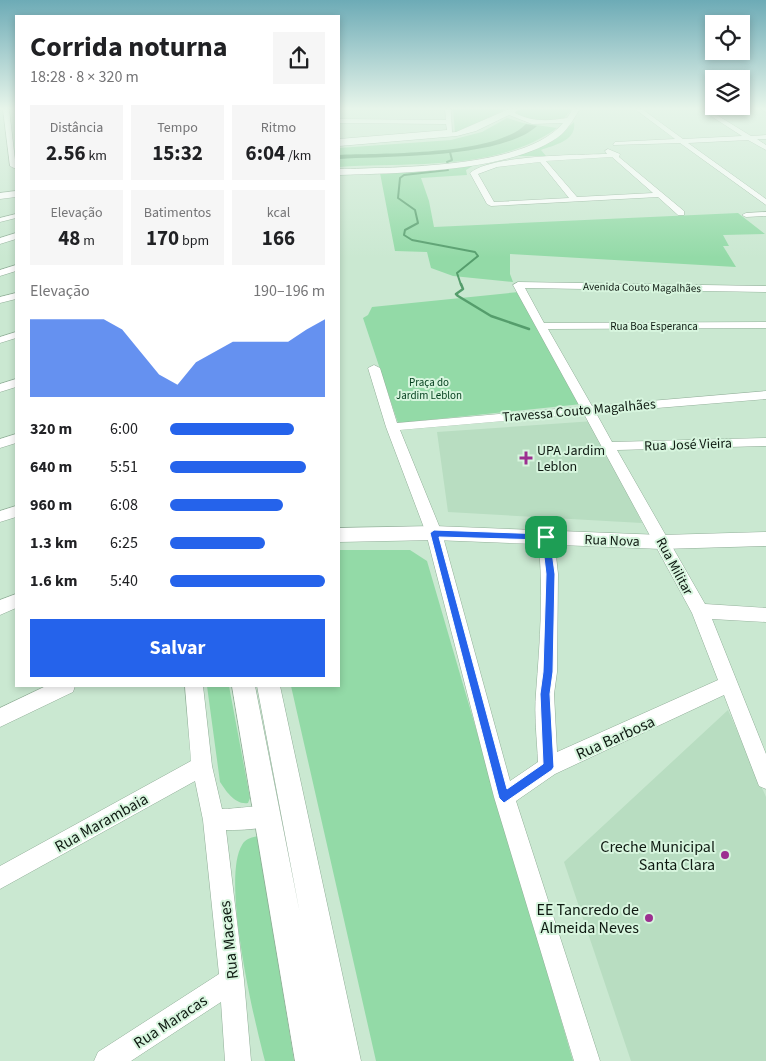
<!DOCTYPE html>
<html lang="pt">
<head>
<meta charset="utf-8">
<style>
  body { margin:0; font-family:"Source Sans 3",sans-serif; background:#f6f6f6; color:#202124; height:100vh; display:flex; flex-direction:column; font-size:19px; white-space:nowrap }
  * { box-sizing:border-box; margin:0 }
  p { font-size:16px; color:#757577 }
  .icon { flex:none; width:28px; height:28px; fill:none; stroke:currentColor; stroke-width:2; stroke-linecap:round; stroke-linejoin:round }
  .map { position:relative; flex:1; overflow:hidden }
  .details { position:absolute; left:15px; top:15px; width:325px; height:672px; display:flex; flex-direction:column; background:#fff; border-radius:0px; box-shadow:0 2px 8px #0003 }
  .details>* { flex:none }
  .buttons { position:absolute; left:705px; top:15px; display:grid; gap:10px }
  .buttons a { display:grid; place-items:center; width:45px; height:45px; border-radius:0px; background:#fff; box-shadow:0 2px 8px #0003; font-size:25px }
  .pin { position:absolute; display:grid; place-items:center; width:42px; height:42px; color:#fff; margin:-21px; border-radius:10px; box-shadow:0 2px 8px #0006 }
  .round { display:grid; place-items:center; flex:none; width:52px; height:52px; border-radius:0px; background:#f6f6f6 }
  .overview { display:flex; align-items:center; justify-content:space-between; height:85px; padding:0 15px }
  h1 { font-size:28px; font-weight:700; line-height:38px }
  .stats { display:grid; grid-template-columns:repeat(3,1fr); gap:8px; height:85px; padding:5px 15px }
  .stats div { display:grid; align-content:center; border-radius:0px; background:#f6f6f6; text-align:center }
  .stats b { font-size:21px; font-weight:700 }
  .stats small { font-size:14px; font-weight:400 }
  .stats p { font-size:14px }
  .chart { height:140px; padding:10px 15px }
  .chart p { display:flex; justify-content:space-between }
  .chart svg { width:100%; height:90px; margin-top:5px; fill:#2563eb; opacity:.7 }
  .action { display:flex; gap:10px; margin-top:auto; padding:10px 15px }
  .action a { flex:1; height:58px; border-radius:0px; background:#2563eb; color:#fff; font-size:20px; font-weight:700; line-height:58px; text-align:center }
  ul { padding:0 15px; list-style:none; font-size:16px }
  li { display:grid; grid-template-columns:80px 60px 1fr; align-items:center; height:38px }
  li i { height:12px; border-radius:6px; background:#2563eb }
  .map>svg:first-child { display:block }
  .built { fill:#b8ddc1 }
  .green { fill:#93daa7 }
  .water { fill:#559d6c }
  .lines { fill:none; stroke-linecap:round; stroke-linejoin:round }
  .stream-far1 { stroke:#559d6c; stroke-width:2 }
  .stream { stroke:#559d6c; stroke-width:2.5 }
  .minor-casing { stroke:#91ae98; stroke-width:1 }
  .major-casing { stroke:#91ae98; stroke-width:1 }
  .minor { fill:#fff; fill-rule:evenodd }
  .major { fill:#fff; fill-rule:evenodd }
  .route { fill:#2563eb; stroke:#fff; fill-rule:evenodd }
  .poi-dot { fill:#9c2f90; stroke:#d7f5de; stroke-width:2 }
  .labels { text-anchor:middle; stroke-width:4; stroke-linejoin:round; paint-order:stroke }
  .far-street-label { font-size:11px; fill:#0e1911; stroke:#d7f5de }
  .far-park-label { font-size:11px; fill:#084221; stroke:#d7f5de }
  .street-label { font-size:14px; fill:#0e1911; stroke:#d7f5de }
  .poi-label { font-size:14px; fill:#0e1911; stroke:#d7f5de; text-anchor:start }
  .near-street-label { font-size:16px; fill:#0e1911; stroke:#d7f5de }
  .near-poi-label { font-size:16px; fill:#0e1911; stroke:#d7f5de; text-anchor:end }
</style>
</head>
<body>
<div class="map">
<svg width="766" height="1061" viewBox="0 0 766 1061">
  <rect width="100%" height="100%" fill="#cae8d1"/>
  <!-- built -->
  <path class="built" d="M594,421L642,523L448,512L437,432Z
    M728,710L766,797V1061H631L564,862Z"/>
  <!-- green -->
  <path class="green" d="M453,109H504V110L455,133Z
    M522,109H572L564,118C551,122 526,124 516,112Z
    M507,118L523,123L557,128C496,172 410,162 339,167V148L451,140L482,132Z
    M574,122C577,141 554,145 541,150L546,156H512L553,141Z
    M474,165L466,170L467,175L421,178L429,201L434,227L738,213L765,234L723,235L729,246H723L736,267L510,254V274L513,282L453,276L431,268L427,252L395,251L380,173Z
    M519,292L582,404L398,423L363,318L368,315L372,307Z
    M339,550H410L427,561L573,1061H376L291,686H339Z
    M207,686H229L250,798L248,803C235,805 226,791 220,782Z
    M258,836L294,1061H265C254,1020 221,879 242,845C246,838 251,838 258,836Z"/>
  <!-- water -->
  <path class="water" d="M526,124L537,126C501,159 387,156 339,159V155C383,153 495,156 526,124Z"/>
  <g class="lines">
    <!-- stream-far1 -->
    <path class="stream-far1" d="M447,162L452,160L450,152
      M448,170L404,175L400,178L398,198L415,210L418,223L405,230L404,235L412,240L475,252L478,256L457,273L461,285"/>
    <!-- stream -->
    <path class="stream" d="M461,284L463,289L456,294L458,296L491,316L529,329"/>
    <!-- minor casing -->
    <g class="minor-casing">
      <path id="minor" d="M3,109H9L16,168H14L10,166Z
        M445,109H451L452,133L339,143V139L447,130L446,124L339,123V119L446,120Z
        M635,109H642L683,139L742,136L700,109H707L751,136L766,135V139H757L766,145V150L748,140L688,143L766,199V205L680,143L613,145L615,142L675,139Z
        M761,109H766V112Z
        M608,149L620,154L619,157L684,211V215H678L658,197L491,206L487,204L470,173C490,155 578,155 607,154L605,151ZM612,157L653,193L577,197L546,161ZM540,162L569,198L494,202L478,174L497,167Z
        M766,212V216L746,217L742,215L746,213Z
        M16,214V218L0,222V218Z
        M16,233V239L0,244V238Z
        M16,265V271L0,276V270Z
        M518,282L766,286V292L525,288L544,323L766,322V328L548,329L592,406L766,391V399L596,413L612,442L766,438V446L617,450L705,604L766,608V622L712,619L766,754V789L759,786L724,695L555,774L516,801L600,1061H574L494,797L426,533L386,427L368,368L374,365L380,368L397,423L580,407L513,285ZM584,414L692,613L718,680L557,752L554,694L557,672L558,574L554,537L551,533H541L538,537C544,589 540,641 536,693C534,716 537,739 538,762L510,781L442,533L400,430Z
        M16,293V299L0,303V297Z
        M16,332V338L0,343V337Z
        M16,379V387L0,392V384Z
        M16,434V443L0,448V439Z
        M16,506V517L0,522V511Z
        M16,594V608L0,615V600Z
        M46,686H75L73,692L0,727V708Z
        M185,686H203L212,766L222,809C236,809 262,804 274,808L277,816L274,824C258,830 243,830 226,830L244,980L251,1061H225L221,1002L131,1061H94L98,1052L219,974L203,820L195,781L0,889V866L191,761Z"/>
    </g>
    <!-- major casing -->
    <g class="major-casing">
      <path id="major" d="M509,109H518L515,113C531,122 549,121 567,118L573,109H580C575,117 569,127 562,134C517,172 397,173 339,175V169C395,167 525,169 563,123L532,124L509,115L476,131L457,136L339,146V142L456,132Z
        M16,191V197L0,199V193Z
        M434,526L662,535L766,532V546L662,549L434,540L339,542V528Z
        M232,686H255L300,914L257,686H280L361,1061H295Z"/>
    </g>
    <!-- minor -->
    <use href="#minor" class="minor"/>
    <!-- major -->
    <use href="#major" class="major"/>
  </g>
  <!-- sky -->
  <linearGradient id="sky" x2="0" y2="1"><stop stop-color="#6dabb6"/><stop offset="0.42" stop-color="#e7f5ea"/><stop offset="1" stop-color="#e7f5ea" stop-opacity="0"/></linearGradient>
  <rect width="766" height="258" fill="url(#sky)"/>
  <!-- route -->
  <path class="route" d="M434,530L546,534L550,537L555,574L553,672L550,694L554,767L552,770L504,803L499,798L430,533ZM439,537L542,540L546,574L543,672L540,694L543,764L507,789Z"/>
  <!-- markers -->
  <g class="poi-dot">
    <path d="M523.5 450.5h5v5h5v5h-5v5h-5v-5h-5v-5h5z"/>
    <circle cx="725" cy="855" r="5"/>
    <circle cx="649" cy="918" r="5"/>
  </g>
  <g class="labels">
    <!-- far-street labels -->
    <g class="far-street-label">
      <text transform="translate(642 287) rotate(1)" y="4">Avenida Couto Magalhães</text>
      <text x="654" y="330">Rua Boa Esperanca</text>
    </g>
    <!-- far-park labels -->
    <g class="far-park-label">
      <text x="429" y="386">Praça do<tspan x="429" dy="13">Jardim Leblon</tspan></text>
    </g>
    <!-- street labels -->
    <g class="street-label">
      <text transform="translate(579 410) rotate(-5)" y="5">Travessa Couto Magalhães</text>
      <text transform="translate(688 444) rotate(-2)" y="5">Rua José Vieira</text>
      <text transform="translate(612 540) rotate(2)" y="5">Rua Nova</text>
      <text transform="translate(675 566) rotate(62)" y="5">Rua Militar</text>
    </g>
    <!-- poi labels -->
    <g class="poi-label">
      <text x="537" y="455">UPA Jardim<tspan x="537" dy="16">Leblon</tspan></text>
    </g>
    <!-- near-street labels -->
    <g class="near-street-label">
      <text transform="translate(615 737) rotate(-24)" y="6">Rua Barbosa</text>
      <text transform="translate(101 822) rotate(-29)" y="6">Rua Marambaia</text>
      <text transform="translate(228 940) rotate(-96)" y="6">Rua Macaes</text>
      <text transform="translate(170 1021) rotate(-33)" y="6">Rua Maracas</text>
    </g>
    <!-- near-poi labels -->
    <g class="near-poi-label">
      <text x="715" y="852">Creche Municipal<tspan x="715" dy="18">Santa Clara</tspan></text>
      <text x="639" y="915">EE Tancredo de<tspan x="639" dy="18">Almeida Neves</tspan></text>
    </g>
  </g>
</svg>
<div class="buttons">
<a><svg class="icon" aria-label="locate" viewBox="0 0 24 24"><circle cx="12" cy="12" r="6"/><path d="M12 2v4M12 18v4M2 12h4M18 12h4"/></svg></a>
<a><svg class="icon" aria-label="layers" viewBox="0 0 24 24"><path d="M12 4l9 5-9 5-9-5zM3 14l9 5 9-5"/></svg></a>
</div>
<div class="pin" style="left:546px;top:537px;background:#1e9e55"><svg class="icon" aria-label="arrive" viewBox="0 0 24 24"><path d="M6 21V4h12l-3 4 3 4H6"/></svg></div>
<section class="details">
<div class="overview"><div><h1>Corrida noturna</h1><p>18:28 · 8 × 320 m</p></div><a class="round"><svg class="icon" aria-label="share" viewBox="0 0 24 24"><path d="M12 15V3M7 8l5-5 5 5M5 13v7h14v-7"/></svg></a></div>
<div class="stats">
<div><p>Distância</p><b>2.56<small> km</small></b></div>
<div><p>Tempo</p><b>15:32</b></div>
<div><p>Ritmo</p><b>6:04<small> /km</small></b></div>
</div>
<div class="stats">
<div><p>Elevação</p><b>48<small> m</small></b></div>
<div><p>Batimentos</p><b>170<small> bpm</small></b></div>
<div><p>kcal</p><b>166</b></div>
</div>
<div class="chart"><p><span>Elevação</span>190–196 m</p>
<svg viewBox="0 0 160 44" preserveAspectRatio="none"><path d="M0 44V6L10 6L20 6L30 6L40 6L50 11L60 22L70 33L80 38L90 27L100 22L110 17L120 17L130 17L140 17L150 11L160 6V44z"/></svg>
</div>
<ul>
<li><b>320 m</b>6:00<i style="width:80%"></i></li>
<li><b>640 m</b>5:51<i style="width:88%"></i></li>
<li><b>960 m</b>6:08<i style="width:73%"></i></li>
<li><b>1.3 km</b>6:25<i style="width:61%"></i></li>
<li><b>1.6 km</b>5:40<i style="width:100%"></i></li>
</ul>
<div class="action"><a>Salvar</a></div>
</section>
</div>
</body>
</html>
